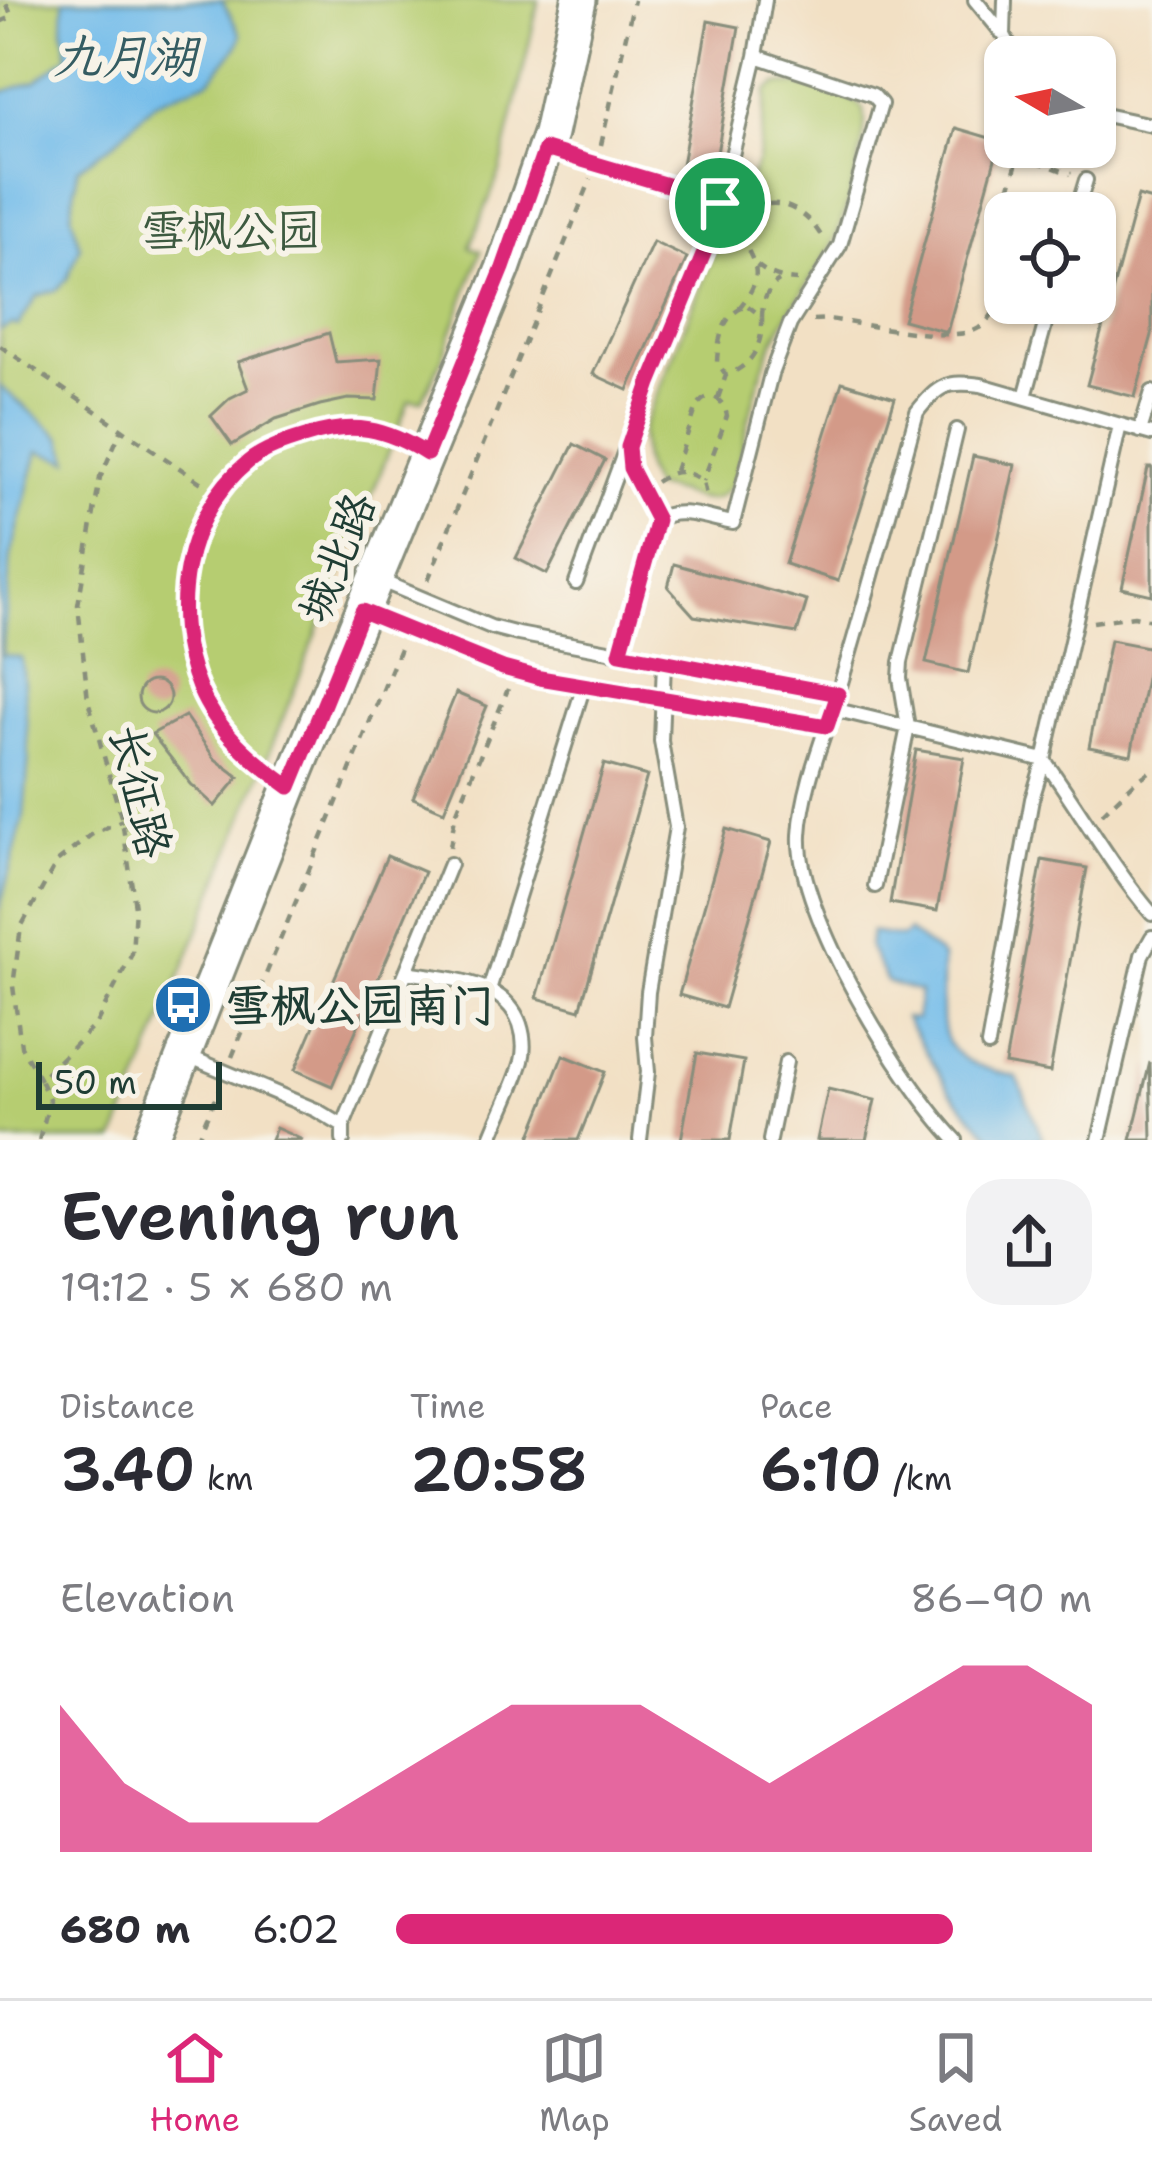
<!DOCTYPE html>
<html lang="en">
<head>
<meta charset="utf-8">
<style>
  body { margin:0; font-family:"Shantell Sans","LXGW WenKai TC",sans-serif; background:#f2f2f3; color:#2b2b33; height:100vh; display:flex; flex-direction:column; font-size:45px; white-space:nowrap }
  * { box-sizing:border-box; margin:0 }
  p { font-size:39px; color:#7c7c81 }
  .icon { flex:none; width:66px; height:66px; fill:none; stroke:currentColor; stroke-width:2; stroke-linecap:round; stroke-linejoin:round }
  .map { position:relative; height:1140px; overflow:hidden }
  .panel { display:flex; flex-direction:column; background:#fff; flex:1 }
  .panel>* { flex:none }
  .needle { width:78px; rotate:279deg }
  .buttons { position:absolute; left:984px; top:36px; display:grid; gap:24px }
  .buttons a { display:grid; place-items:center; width:132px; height:132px; border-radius:24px; background:#fff; box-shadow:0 3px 9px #0004; font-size:60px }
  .scale { position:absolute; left:36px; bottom:30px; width:186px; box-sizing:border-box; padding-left:12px; border:6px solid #1f3d34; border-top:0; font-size:33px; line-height:42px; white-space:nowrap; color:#1f3d34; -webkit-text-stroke:9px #f7f3e8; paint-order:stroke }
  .pin { position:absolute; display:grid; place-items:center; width:102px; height:102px; color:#fff; margin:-51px; border:6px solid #fff; border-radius:50%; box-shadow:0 3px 12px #0007 }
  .round { display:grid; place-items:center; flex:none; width:126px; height:126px; border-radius:36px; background:#f2f2f3 }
  .headline { display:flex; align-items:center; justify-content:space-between; height:204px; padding:0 60px }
  h1 { font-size:66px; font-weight:600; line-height:90px }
  .stats { display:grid; grid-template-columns:repeat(3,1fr); gap:18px; height:204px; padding:12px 60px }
  .stats div { display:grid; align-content:center }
  .stats b { font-size:60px; font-weight:600 }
  .stats small { font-size:33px; font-weight:400 }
  .stats p { font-size:33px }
  .chart { height:336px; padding:24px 60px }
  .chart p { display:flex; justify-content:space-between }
  .chart svg { width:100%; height:216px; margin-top:12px; fill:#db2777; opacity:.7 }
  ul { padding:0 60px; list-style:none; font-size:39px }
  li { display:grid; grid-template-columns:192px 144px 1fr; align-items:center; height:90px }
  li i { height:30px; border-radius:15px; background:#db2777 }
  .tab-bar { display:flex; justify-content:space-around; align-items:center; height:168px; border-top:3px solid #e1e1e2; background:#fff; font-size:33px; color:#7c7c81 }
  .tab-bar a { display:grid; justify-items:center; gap:6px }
  .tab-bar .selected { color:#db2777 }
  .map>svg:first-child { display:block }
  .green { fill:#b6cd71; stroke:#6a8552; stroke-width:3 }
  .water { fill:#71bbea; stroke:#487c8f; stroke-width:3 }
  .building { fill:#d39a88 }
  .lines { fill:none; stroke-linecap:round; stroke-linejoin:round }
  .service-casing { stroke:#888e7c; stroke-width:18 }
  .tertiary-casing { stroke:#888e7c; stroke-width:39 }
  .path { stroke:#888e7c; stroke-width:4.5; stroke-dasharray:9 9; stroke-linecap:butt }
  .service { stroke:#fff; stroke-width:12 }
  .tertiary { stroke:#fff; stroke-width:33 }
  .route-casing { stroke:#fff; stroke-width:24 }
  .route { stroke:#db2777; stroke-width:15 }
  .labels { text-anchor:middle; stroke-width:12; stroke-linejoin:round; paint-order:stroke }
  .park-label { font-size:45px; fill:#3d5a40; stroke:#f7f3e8 }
  .street-label { font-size:45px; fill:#1f3d34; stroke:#f7f3e8 }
  .poi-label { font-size:45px; font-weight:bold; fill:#1f3d34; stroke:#f7f3e8; text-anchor:start }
  .water-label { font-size:48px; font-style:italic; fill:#345c62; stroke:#f7f3e8 }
</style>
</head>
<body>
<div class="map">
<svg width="1152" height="1140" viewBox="0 0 1152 1140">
  <rect width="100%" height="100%" fill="#f7f3e8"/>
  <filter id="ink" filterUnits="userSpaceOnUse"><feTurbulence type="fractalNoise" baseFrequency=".00833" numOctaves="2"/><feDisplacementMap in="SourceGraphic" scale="24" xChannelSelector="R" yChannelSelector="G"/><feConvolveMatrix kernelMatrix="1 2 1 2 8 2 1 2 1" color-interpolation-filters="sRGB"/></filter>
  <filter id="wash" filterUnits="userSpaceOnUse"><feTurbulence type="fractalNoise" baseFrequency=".004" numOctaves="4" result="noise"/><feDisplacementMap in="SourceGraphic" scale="48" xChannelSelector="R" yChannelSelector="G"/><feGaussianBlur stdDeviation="2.7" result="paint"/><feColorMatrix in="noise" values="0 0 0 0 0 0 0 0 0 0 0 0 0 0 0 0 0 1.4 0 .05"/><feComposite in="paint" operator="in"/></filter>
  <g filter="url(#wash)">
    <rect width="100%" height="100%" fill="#f2e0c4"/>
    <!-- green -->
    <path class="green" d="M0,0H539L500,172L470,247L481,251L441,361L422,401H409L115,1140H0Z
      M777,84C797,84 853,91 863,110C872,126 843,224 833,243C813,281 784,313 768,354C753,394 745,437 735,479C709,519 691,489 654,488C642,468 640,451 643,428L716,249L758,161L767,91Z"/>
    <!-- water -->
    <path class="water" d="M64,0H222L241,35L238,45L210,80L155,102L113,144L78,168L71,214L80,247L67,279L56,290L37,296L18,326L12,324L0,330V93L36,81L68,56L63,30Z
      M0,386L62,438L70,461L38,451L11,556L2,655L22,658L29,756L24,815L0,908Z
      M909,931C919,942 931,945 942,957C944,1036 926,1056 1017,1077L1043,1140H994L950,1091L905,1018L916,1019L920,992L887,982L869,947L871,932L902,937Z"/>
    <g id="blocks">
      <!-- building -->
      <path class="building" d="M708,21L739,27L713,176L681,170Z
        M956,128L1000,141L947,332L903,320Z
        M1138,196L1152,200V335L1135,397L1087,385Z
        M653,242L687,258L628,390L593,374Z
        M329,333L336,362L381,359L377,400L348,399L320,405L276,419L232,445L211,416L230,398L248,389L238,362Z
        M842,382L895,398L838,581L785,564Z
        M574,444L605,460L547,574L516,558Z
        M973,456L1015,465L968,673L926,663Z
        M1148,468H1152V595L1122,588Z
        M674,564L807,601L797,633L694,616L668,587Z
        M1110,640L1152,648L1131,755L1089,747Z
        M138 697a16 16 0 1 1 32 0a16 16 0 1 1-32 0Z
        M456,693L487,706L444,811L413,798Z
        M185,716L215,759L239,777L215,806L191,784L152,734Z
        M916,750L964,758L937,911L890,903Z
        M604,764L647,776L580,1010L537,998Z
        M726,829L771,842L724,1008L679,995Z
        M387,856L424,872L332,1086L295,1070Z
        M1042,860L1087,868L1050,1072L1005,1064Z
        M697,1053L744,1061L730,1140H681Z
        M563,1055L605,1072L578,1140H529Z
        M1150,1062L1152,1140H1131Z
        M828,1089L875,1100L866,1140H817Z
        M276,1128L303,1140H271Z"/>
    </g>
  </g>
  <g filter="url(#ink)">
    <use href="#blocks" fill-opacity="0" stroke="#888e7c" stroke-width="3"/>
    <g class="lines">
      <!-- service casing -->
      <g class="service-casing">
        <path id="service" d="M975,0L1003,34
          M1005,0L1004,35L1016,57
          M1095,113L1152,125
          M546,149L687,191C704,195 712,191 726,180L756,56L765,0
          M1076,213L1086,180
          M1025,397L1051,303
          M1140,431L1152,392
          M628,449L630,468L657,520
          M381,581L491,627L518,634L838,694
          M576,583L650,383L714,229L726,180
          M363,612L503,668L540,678L827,726
          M620,653L657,520C677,505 710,519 733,523L771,374L790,324L840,245L881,104L873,95L756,56
          M833,709L1044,760C1081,811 1111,866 1152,914
          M289,786C253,761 222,733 201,693C163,619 185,520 246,465C261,450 284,443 304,437C352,422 383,426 426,453
          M875,886L908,727L900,678L901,662L957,430
          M406,972C446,979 504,979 520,1024C524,1036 525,1048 522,1061C514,1088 500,1114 490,1140
          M489,990L584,685
          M988,1045L1032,799L1044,760L1120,425
          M188,1056L316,1110L343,1126V1140
          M343,1126L450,864
          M640,1140L648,1072L645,1037L648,992L676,827L661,741L664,662
          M770,1140L786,1062
          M956,1140C902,1084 796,913 800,835C803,781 828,728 843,676C869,589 893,500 917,412C939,384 947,381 981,385L1152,434
          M1099,1140L1142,955L1152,937"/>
      </g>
      <!-- tertiary casing -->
      <g class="tertiary-casing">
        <path id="tertiary" d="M150,1140L290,787L503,269L550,134L579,0"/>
      </g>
      <!-- path -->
      <path class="path" d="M0,22L12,17L5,0
        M601,145L634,0
        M1025,209L1005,204L1019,155L1071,174
        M1024,213L1025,209L1037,213
        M757,265C770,276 781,279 797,280
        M748,306L762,317C763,344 753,366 726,375L717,362C718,339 723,312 748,306Z
        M739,308C780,258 731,260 747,213C777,191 808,212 823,239
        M762,317C762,303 767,288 779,281
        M813,320L828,319C860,323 954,345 979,328C996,317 1000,296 1005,278
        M0,346L203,484
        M718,398L726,375
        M675,471L697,406C709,389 724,398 727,416L703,481
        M656,482C675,469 684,469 703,481L707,500
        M428,580L591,179
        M1093,622L1134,616L1152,620
        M1102,814L1134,783L1152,770
        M450,847L455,816L508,689
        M232,1057L401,646
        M40,1080L21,1046L13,986L21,927L57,862L91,835L122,820
        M39,1140L50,1101L40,1080L96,1024L132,954L135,907L122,820L88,700L78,605L100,478L122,428
        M197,1140L218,1090"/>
      <!-- service -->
      <use href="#service" class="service"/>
      <!-- tertiary -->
      <use href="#tertiary" class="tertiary"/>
    </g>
  </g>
  <g class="lines" filter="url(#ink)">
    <!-- route casing -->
    <g class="route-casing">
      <path id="route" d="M545,149L701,195L726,181L714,229L650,383L628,447L630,468L657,520L620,653L838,694L827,726L540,678L503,668L362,611L290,787C253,761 217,731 199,688C168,613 183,515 248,462C264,449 286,442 306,436C354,421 385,428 427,454L503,268Z"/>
    </g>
    <!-- route -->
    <use href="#route" class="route"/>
  </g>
  <!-- icons -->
  <defs>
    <g id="bus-disc" transform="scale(3)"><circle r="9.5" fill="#1f6fb2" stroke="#f7f3e8"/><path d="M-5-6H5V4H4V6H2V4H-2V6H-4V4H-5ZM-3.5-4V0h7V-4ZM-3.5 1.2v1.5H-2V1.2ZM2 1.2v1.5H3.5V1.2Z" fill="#fff"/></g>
  </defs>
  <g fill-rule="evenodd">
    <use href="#bus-disc" x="183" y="1005"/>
  </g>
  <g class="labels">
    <!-- park labels -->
    <g class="park-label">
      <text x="231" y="246">雪枫公园</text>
    </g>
    <!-- street labels -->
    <g class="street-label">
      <text transform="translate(336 557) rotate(-68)" y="16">城北路</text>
      <text transform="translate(141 791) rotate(77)" y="16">长征路</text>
    </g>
    <!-- poi labels -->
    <g class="poi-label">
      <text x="225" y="1021">雪枫公园南门</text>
    </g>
    <!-- water labels -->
    <g class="water-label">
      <text x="125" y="73">九月湖</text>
    </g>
  </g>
</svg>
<div class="buttons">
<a><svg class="needle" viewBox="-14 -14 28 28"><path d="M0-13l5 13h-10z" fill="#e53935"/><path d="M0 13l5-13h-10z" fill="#7c7c81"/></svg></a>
<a><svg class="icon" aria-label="locate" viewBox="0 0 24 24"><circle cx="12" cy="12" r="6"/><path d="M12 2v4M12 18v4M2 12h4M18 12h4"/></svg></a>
</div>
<div class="scale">50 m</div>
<div class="pin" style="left:720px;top:203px;background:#1e9e55"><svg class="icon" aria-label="arrive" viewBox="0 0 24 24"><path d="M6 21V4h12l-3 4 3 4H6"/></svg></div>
</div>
<section class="panel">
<div class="headline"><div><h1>Evening run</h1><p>19:12 · 5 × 680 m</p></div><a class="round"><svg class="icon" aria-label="share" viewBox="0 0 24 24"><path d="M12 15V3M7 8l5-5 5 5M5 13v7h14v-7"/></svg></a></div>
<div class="stats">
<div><p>Distance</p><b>3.40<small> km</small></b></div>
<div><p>Time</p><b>20:58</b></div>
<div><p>Pace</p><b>6:10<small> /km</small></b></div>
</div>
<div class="chart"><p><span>Elevation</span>86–90 m</p>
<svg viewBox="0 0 160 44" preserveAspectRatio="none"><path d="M0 44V14L10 30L20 38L30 38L40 38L50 30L60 22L70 14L80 14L90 14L100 22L110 30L120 22L130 14L140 6L150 6L160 14V44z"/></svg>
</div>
<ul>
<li><b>680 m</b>6:02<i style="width:80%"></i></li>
</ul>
</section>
<nav class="tab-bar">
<a class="selected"><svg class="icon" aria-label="home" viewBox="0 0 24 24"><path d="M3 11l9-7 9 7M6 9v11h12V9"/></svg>Home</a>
<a><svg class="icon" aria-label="map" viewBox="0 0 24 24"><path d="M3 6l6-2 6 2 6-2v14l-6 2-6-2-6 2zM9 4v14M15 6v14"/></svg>Map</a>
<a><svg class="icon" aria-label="saved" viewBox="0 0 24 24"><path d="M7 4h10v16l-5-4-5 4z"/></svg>Saved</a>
</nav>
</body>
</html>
